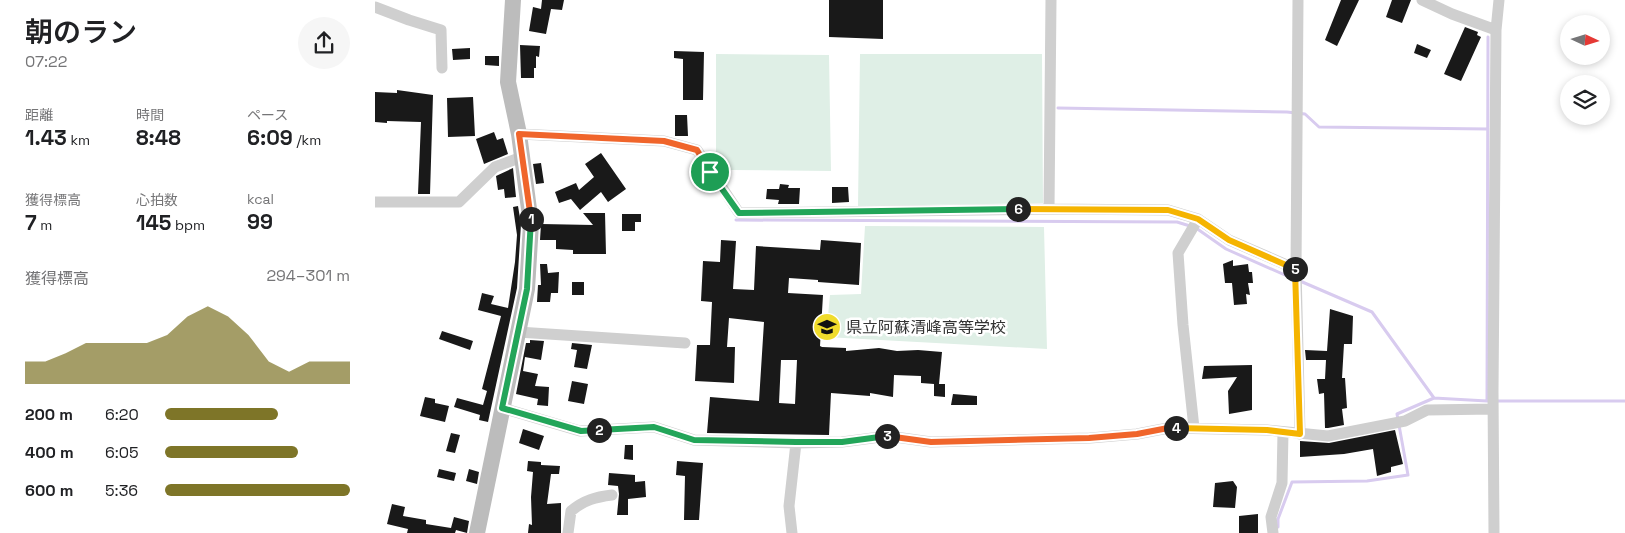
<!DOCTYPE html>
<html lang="ja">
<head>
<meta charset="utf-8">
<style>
  body { margin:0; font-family:"Space Grotesk","Noto Sans JP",sans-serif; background:#f6f6f6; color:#202124; height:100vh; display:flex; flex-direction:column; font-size:19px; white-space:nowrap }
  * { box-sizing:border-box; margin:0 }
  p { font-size:16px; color:#757577 }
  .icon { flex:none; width:28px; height:28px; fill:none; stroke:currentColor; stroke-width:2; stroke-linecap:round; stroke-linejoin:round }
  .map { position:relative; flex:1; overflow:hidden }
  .sheet { display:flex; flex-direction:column; background:#fff; width:375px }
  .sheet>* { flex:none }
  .needle { width:32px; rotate:94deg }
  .fabs { position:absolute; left:1185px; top:15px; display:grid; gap:10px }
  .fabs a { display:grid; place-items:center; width:50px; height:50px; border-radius:50%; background:#fff; box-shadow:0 2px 8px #0003; font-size:25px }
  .pin { position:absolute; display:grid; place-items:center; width:42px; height:42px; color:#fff; margin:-21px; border:2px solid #fff; border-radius:50%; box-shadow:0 1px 5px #0007 }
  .km { position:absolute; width:25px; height:25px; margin:-12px; border-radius:50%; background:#222; color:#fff; font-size:14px; line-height:25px; text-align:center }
  .round { display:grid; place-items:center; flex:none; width:52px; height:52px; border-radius:26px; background:#f6f6f6 }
  .overview { display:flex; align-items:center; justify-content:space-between; height:85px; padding:0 25px }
  h1 { font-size:28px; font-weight:600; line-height:38px }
  .stats { display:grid; grid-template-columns:repeat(3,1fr); gap:8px; height:85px; padding:5px 25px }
  .stats div { display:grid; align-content:center }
  .stats b { font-size:21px; font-weight:600 }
  .stats small { font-size:14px; font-weight:400 }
  .stats p { font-size:14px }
  .chart { height:140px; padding:10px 25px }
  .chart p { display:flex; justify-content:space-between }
  .chart svg { width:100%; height:90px; margin-top:5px; fill:#7e7528; opacity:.7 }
  ul { padding:0 25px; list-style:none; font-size:16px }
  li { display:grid; grid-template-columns:80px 60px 1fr; align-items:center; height:38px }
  li i { height:12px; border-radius:6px; background:#7e7528 }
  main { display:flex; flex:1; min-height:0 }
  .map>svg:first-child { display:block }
  .green { fill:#dfefe6 }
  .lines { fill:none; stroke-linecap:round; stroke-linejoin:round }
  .stream { stroke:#d8cbef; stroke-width:3 }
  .building { fill:#191919; fill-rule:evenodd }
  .minor { stroke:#cfcfcf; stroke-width:11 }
  .secondary { stroke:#bcbcbc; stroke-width:16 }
  .split-1-casing { stroke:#fff; stroke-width:10 }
  .split-2-casing { stroke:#fff; stroke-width:10 }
  .split-3-casing { stroke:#fff; stroke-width:10 }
  .split-4-casing { stroke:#fff; stroke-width:10 }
  .split-5-casing { stroke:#fff; stroke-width:10 }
  .split-6-casing { stroke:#fff; stroke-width:10 }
  .split-7-casing { stroke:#fff; stroke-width:10 }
  .split-1 { stroke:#f0652b; stroke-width:6 }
  .split-2 { stroke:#22a559; stroke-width:6 }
  .split-3 { stroke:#22a559; stroke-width:6 }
  .split-4 { stroke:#f0652b; stroke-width:6 }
  .split-5 { stroke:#f5b400; stroke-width:6 }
  .split-6 { stroke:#f5b400; stroke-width:6 }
  .split-7 { stroke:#22a559; stroke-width:6 }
  .labels { text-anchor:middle; stroke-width:5; stroke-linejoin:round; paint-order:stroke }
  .poi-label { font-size:16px; fill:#323232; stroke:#fff; text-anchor:start }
</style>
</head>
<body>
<main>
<section class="sheet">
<div class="overview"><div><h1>朝のラン</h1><p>07:22</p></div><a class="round"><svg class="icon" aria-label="share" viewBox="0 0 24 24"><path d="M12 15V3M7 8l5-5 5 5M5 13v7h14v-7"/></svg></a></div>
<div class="stats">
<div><p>距離</p><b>1.43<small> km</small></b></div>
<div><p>時間</p><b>8:48</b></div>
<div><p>ペース</p><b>6:09<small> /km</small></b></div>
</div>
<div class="stats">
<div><p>獲得標高</p><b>7<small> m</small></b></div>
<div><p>心拍数</p><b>145<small> bpm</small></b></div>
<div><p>kcal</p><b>99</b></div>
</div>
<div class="chart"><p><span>獲得標高</span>294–301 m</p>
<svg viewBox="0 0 160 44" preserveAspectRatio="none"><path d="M0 44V33L10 33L20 29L30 24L40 24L50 24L60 24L70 20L80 11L90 6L100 11L110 20L120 33L130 38L140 33L150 33L160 33V44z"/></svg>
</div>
<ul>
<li><b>200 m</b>6:20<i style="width:61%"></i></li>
<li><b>400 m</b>6:05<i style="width:72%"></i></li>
<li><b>600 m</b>5:36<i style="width:100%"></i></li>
</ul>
</section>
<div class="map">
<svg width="1250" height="533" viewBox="0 0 1250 533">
  <rect width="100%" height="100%" fill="#fff"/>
  <!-- green -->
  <path class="green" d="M341,54L454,55L456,171L355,170L341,161Z
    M485,54H667L668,203L483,206Z
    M490,226L669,227L672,349L451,337L455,295L486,294Z"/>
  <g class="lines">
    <!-- stream -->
    <path class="stream" d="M683,108L912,112L930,114L944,127L1113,129
      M361,220L802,222L815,226
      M821,228L851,249L919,279
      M925,281L997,312L1059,398L1112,401H1250
      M1112,401L1113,37
      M903,527V519L917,482L992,481L1033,475L1022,414L1059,398"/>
  </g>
  <!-- building -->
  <path class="building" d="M167,0H189L187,10L176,9L171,34L154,31L158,7L166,9Z
    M454,0H508V39L454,37Z
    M966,0H984L962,46L950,40Z
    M1017,0H1036L1027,23L1011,17Z
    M1090,27L1103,32L1102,35L1106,37L1086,81L1069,74Z
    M1042,44L1056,50L1052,58L1039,53Z
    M145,45L165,46L164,57L161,56V68H159V78H146Z
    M95,48V59L78,60L77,49Z
    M299,51L329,52L328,100H308V59L299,58Z
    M110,56H124V66L110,65Z
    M22,90L58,95L55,194H43L46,122L12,121V123L0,122V92L22,93Z
    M98,97L100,136L73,137L72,98Z
    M300,115H312L313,136H300Z
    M119,132L122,140L128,138L133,154L109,164L101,139Z
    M226,153L251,189L233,202L226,192L205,210L196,199L184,203L180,192L201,183L204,190L219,177L210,164Z
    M166,163L169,183L161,184L158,164Z
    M138,168L141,197L130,198L129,189L123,190L121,176Z
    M405,184L414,185L413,188H425L424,204H403L404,200L391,199L392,189H404Z
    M457,187H473L474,202L457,203Z
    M143,206L146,224L142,288L113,422L104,420L105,415L79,407L82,398L108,405L112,391L107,389L126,316L103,310L107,293L119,296L116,304L133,308L140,262L142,235L138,207Z
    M208,213H230L231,254H198V250L181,249V240H165L166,224L218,225Z
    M247,214H266V222H260V231H247Z
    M346,240L361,241L358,289L379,290L381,246L445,250L446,240L486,243L484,285L443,282V280L414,278L413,293L448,295L445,346L447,347L471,348V351L504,348L522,351L543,350L567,352L564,384H570V397L559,396V384L546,383V376L519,375L518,397L495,393V396L456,393L454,435L332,433L335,397L384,401L389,322L354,318L352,347H360L359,383L320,381L322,345H335L337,302L326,301L328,261L345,262ZM406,360H422L420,404L404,403Z
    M858,260V266L873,264L874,272H877L878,283H873L875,295L871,294L872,304L859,305L857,283H850L848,264Z
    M165,264H172L173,273L184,272L183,293H176L175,302H162L163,285H166Z
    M197,282H209V295H197Z
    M955,309L978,316L977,344H969L967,378H970L972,408L967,409L969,425L953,428H950L949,393L944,394L942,379H950L951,360H931L930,350L952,351Z
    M67,331L98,341L95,350L64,339Z
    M155,340L169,341L166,360L150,357L148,371L163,374L160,386L174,387L173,406L162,405L163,399L141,394L151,343H155Z
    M197,343L217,345L212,369L199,367L202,350L196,349Z
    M877,365V410L854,414L853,391L862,377L827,379L829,366Z
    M197,381L213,384L209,404L193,401Z
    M578,394L602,396V405H576Z
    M50,397L60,399V403L74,406L70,422L45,416Z
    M148,429L169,436L164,450L144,443Z
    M1020,430L1028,464L1016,467V472L1002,476L998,449L969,454L925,457V441L954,443Z
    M76,433L85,435L80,453L71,451Z
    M250,445H258V460L249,459Z
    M153,461L166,462V465L185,466L184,474H176L172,504L186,503V533H153L154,524L157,525L156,497L158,472L152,471Z
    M302,461L328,463L324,520H309L310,476L301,475Z
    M64,469L81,473L79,481L62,477Z
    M94,469L104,472L102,484L91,481Z
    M234,473L260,475V482L270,481L271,497L253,499V515H242L244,494L243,486L233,485Z
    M858,481L862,487L860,508L838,507L840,483Z
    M17,504L30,507L28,516L51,520V524L76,528L79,517L94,521L92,533L81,530L80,533H32L33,529L12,524Z
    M883,514V533H864V516Z"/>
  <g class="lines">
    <!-- minor -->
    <path class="minor" d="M676,0L674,209L793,210L823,219L854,240L921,269
      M923,0L921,269L925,434
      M1047,0L1077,14L1121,30
      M0,7L34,20L66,30L67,68
      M144,134L289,141L322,150L364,213L674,209
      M0,202H84L120,167L147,157
      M143,332L310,343
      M127,408L205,431L279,427L319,440L421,443L467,442L513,436L556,442L715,438L762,434L793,428L892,430L953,436L1030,421L1052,410L1118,409
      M819,428L808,325L803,253L823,219
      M193,533L196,511C209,500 221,497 237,495
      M417,533L414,506L421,443
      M898,533L896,517L907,483L908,432
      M1119,533L1118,391L1121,30L1124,0"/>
    <!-- secondary -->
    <path class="secondary" d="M102,533L152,289L156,224L144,134L133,82L138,0"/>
  </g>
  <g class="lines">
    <!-- split-1 casing -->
    <g class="split-1-casing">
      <path id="split-1" d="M156,219L144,134L289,141L322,150L335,172"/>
    </g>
    <!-- split-2 casing -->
    <g class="split-2-casing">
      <path id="split-2" d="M156,219L152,289L127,408L206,431L224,430"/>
    </g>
    <!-- split-3 casing -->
    <g class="split-3-casing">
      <path id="split-3" d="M224,430L279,427L319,440L421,442H467L512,436"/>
    </g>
    <!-- split-4 casing -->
    <g class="split-4-casing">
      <path id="split-4" d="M512,436L556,442L714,438L762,434L793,428H801"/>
    </g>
    <!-- split-5 casing -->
    <g class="split-5-casing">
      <path id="split-5" d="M801,428L892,430L925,434L920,269"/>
    </g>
    <!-- split-6 casing -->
    <g class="split-6-casing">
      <path id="split-6" d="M643,209L793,210L823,219L854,240L920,269"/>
    </g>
    <!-- split-7 casing -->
    <g class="split-7-casing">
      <path id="split-7" d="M335,172L364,213L643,209"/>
    </g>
    <!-- split-1 -->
    <use href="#split-1" class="split-1"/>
    <!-- split-2 -->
    <use href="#split-2" class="split-2"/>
    <!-- split-3 -->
    <use href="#split-3" class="split-3"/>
    <!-- split-4 -->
    <use href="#split-4" class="split-4"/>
    <!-- split-5 -->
    <use href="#split-5" class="split-5"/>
    <!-- split-6 -->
    <use href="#split-6" class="split-6"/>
    <!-- split-7 -->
    <use href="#split-7" class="split-7"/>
  </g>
  <!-- icons -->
  <defs>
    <g id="school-disc" transform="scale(1.4375)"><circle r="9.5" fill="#f0dc2c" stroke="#fff"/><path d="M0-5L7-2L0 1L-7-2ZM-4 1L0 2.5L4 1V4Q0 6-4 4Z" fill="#111"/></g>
  </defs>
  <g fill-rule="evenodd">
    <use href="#school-disc" x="452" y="327"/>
  </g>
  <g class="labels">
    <!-- poi labels -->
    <g class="poi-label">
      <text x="471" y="333">県立阿蘇清峰高等学校</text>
    </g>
  </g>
</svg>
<div class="fabs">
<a><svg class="needle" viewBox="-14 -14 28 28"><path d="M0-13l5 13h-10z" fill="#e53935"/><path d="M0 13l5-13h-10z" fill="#757577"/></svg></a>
<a><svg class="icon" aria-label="layers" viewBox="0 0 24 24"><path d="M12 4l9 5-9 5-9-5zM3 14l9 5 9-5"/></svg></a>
</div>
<div class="pin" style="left:335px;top:172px;background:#1e9e55"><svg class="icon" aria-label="arrive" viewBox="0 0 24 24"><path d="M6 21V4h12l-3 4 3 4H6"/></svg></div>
<b class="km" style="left:156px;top:219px">1</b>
<b class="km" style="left:224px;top:430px">2</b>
<b class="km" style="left:512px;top:436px">3</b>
<b class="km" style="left:801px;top:428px">4</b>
<b class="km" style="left:920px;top:269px">5</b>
<b class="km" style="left:643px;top:209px">6</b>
</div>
</main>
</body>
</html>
